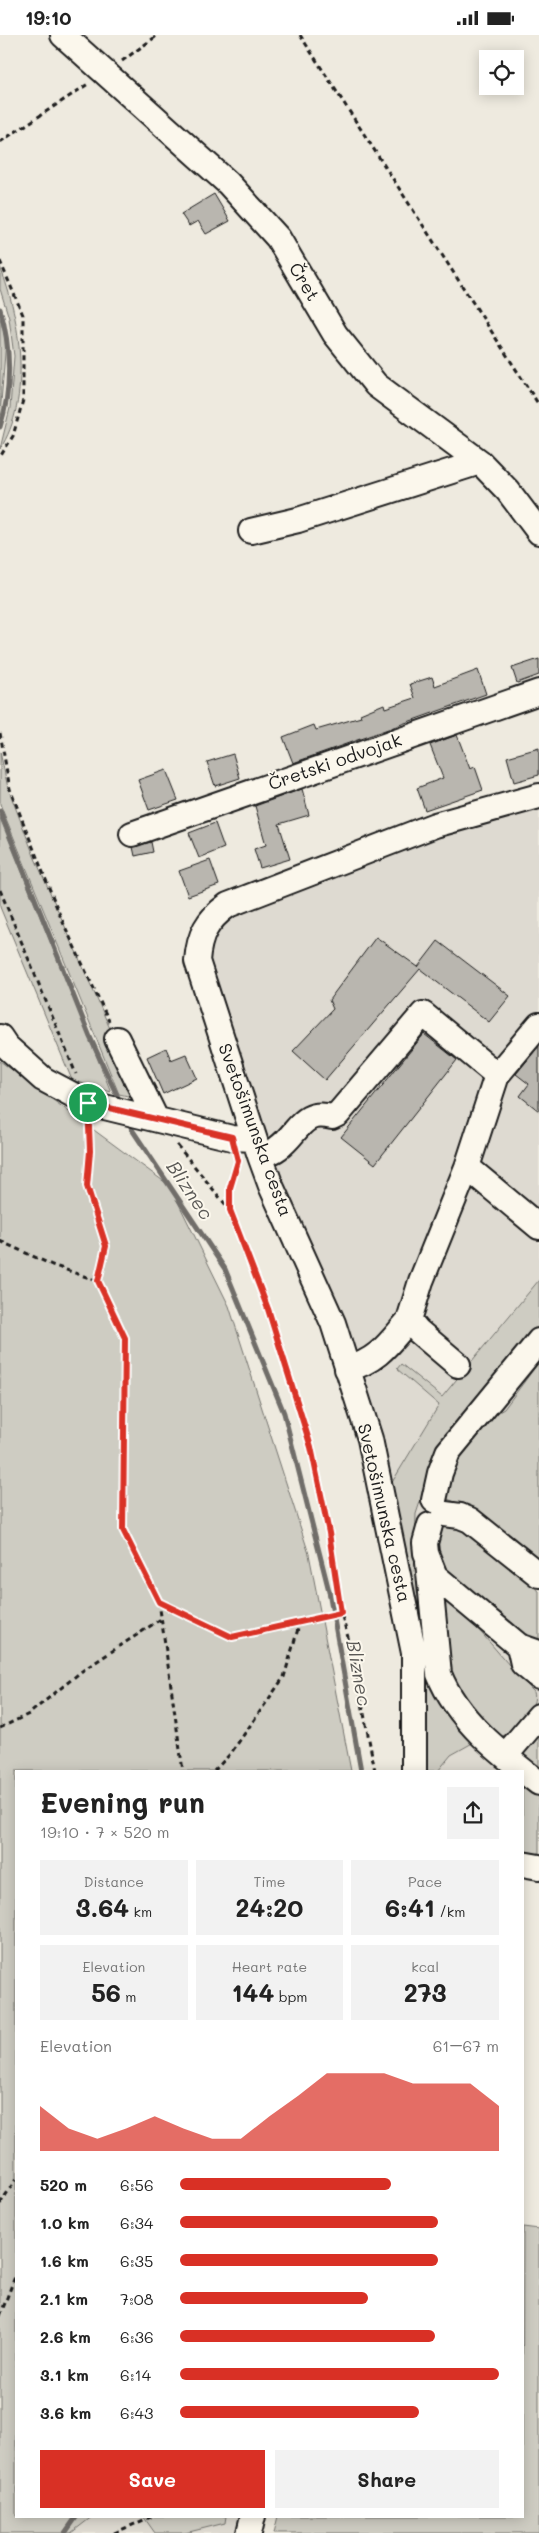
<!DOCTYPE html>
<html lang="en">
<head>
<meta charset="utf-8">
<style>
  body { margin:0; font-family:Mali,sans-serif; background:#f2f2f2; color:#222; height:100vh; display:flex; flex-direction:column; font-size:19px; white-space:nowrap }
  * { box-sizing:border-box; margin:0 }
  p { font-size:16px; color:#767676 }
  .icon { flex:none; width:28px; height:28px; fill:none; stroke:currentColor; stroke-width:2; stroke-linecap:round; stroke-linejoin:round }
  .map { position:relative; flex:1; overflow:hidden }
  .sheet { position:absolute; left:15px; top:1735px; width:509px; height:748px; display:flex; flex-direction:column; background:#fff; border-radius:0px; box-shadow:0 2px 12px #0003 }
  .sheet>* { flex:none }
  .tools { position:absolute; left:479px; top:15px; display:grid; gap:10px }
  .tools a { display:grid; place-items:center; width:45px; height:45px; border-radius:0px; background:#fff; box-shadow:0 2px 12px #0003; font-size:25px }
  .pin { position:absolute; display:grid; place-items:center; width:42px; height:42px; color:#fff; margin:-21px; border:2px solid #fff; border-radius:50%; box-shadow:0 1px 5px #0007 }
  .round { display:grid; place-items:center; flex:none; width:52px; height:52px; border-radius:0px; background:#f2f2f2 }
  .summary { display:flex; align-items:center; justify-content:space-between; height:85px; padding:0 25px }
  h1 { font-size:28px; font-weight:800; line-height:38px }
  .figures { display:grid; grid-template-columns:repeat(3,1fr); gap:8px; height:85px; padding:5px 25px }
  .figures div { display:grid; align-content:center; border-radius:0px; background:#f2f2f2; text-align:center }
  .figures b { font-size:25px; font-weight:800 }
  .figures small { font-size:14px; font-weight:400 }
  .figures p { font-size:14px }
  .chart { height:140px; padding:10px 25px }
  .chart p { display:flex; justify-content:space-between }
  .chart svg { width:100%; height:90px; margin-top:5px; fill:#d93025; opacity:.7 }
  .button { display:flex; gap:10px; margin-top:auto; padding:10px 25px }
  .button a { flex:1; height:58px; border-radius:0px; background:#d93025; color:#fff; font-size:20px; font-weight:800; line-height:58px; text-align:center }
  .button a+a { background:#f2f2f2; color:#222 }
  ul { padding:0 25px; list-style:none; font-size:16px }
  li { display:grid; grid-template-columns:80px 60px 1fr; align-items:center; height:38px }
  li i { height:12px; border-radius:6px; background:#d93025 }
  .status { display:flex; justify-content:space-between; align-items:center; height:35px; padding:0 25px; background:#fff; direction:ltr }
  .status svg { height:14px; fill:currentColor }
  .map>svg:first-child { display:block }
  .built { fill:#dedad1 }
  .green { fill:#ceccc2; stroke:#75746f }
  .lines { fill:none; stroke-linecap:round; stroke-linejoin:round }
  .stream { stroke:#6f6d69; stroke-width:5 }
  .building { fill:#b9b6af; stroke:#1c1c1c }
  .minor-casing { stroke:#1c1c1c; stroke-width:28 }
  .path { stroke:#1c1c1c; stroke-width:3; stroke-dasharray:5 4; stroke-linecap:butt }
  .minor { stroke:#fbf7ec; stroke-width:24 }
  .route-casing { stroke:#fff; stroke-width:10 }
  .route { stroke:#d93025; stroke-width:6 }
  .labels { text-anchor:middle; stroke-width:4; stroke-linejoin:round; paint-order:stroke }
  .street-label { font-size:18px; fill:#1c1c1c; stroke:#fbf7ec }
  .water-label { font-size:19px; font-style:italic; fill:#5a5956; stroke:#fbf7ec }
</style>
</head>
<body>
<div class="status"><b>19:10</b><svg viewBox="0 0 49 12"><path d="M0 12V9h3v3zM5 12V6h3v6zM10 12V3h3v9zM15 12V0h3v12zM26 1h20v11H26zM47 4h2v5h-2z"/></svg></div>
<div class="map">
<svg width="539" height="2498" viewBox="0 0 539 2498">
  <rect width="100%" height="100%" fill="#eeeadf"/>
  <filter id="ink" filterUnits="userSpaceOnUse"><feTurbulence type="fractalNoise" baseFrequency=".02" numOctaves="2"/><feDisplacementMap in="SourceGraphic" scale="10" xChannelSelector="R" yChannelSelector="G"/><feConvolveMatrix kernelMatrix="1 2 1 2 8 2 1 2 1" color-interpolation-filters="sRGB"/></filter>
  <g filter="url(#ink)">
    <!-- built -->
    <path class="built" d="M539,772V1826L522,1736H420L363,1362L253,1080L203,924L206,902L229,877L389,814Z
      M83,2481H246L242,2498H72Z"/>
    <!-- green -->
    <path class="green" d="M0,232C21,284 32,365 0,414L10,373L14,321L9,283L0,254Z
      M0,283L6,306L0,380Z
      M0,717L8,753L34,821L141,1064L119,1059L0,769Z
      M0,783L111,1057L72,1045L0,872Z
      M0,1026L170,1151L229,1271L309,1519L351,1736H16V2481H93L71,2498H0Z
      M539,1245V1295L431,1434L416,1479L415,1511L432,1611L476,1706L451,1720L438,1736H418L391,1449L439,1370L397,1334L401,1329L442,1362Z
      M539,1327V1530L465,1471L445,1463L454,1419L483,1386L504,1374Z
      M456,1486L488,1507L487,1514L539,1556V1611L449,1544L435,1515L438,1499L443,1492L447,1488Z
      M446,1562C479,1591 503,1626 534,1657C539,1672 517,1689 508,1699L502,1701L495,1698L463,1667L449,1645L441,1564Z
      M539,1689V1734L520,1719Z
      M522,1743L539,1754V1830L523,1827Z
      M523,2192L539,2194V2498H274L278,2481H522Z
      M143,2481H226L225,2488L185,2498H155Z"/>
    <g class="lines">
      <!-- stream -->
      <path class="stream" d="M0,274C11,311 12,355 0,392
        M0,776L90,1002L120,1067
        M127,1084L133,1096L225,1234L284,1378L329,1556L361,1736
        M65,2498L77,2481"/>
    </g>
    <!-- building -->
    <path class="building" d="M214,159L230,186L206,199L198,186L189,191L181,179Z
      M539,624V640L517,648L512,633Z
      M478,635L486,659L293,728L283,702L314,690L316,695L361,682L360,679L384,669L385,673L415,663L410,649L432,642L435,651Z
      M457,700L470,734L475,732L483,755L425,775L417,753L443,743L430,710Z
      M539,713V740L514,747L507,722Z
      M233,719L240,743L215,751L207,727Z
      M166,735L178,765L149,775L138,745Z
      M302,754L309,780L279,789L290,824L260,833L254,814L266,810L255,771Z
      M215,788L224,813L199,823L189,798Z
      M151,807L153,817L135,821L133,812Z
      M210,825L219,850L188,861L179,836Z
      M376,902L418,932L438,906L510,961L489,987L420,934L325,1045L293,1016L333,974L329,965Z
      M424,999L457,1025L375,1129L341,1102Z
      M539,1011V1076L520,1061L529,1049L516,1039Z
      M166,1013L171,1025L186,1019L197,1043L163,1059L147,1022Z"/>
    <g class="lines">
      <!-- minor casing -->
      <g class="minor-casing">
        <path id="minor" d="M63,0L228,148L278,203L335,299L376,350L480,427L508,456L539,497
          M251,496L298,485L480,427
          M132,799L539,657
          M539,990L497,1040L467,1132L539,1192
          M0,1002L6,1011L43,1044L88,1068L232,1103L254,1104
          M117,1004L156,1084
          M260,1121C266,1119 273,1117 278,1113C299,1098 301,1074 332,1082L338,1079L423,979L497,1040
          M458,1330L418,1296L409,1285L421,1246L467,1132
          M347,1334C378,1326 389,1308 409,1285
          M434,1465L440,1438L448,1417L539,1306
          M445,1479L460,1481L470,1485L539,1540
          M430,1490L425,1508L426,1518L435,1541L519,1611L539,1618
          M428,1527L439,1639C457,1685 501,1719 539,1748
          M519,1611L523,1629L539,1642
          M505,1721L539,1681
          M414,1736V1618L370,1404L333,1288L271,1151L260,1121L197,926C199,900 207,885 228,870L435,790L539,761
          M522,1829L539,1832
          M249,2498L253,2481"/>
      </g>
      <!-- path -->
      <path class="path" d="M300,0L539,370
        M122,26L158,0
        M0,107L88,49
        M0,226L23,280V365L13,401L0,422
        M0,698L10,754L61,883L109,986
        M0,855L76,1039
        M89,1088L87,1151L106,1211L98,1246
        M177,1110L230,1175
        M237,1122L230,1153V1175L268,1274L311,1412L329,1498L341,1578L352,1616L375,1736
        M0,1206L52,1230L98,1246L125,1303L123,1495L159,1567L183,1736
        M159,1567L232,1602L341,1578
        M0,1693L29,1679L82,1636L161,1584
        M214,1736L231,1718L284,1642L300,1587
        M0,2169L16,2144
        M0,2281L16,2239
        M114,2498L153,2481"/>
      <!-- minor -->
      <use href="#minor" class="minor"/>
    </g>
  </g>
  <g class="lines" filter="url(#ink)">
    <!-- route casing -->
    <g class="route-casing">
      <path id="route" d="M88,1068L232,1102L238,1126L230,1153V1175L268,1274L311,1412L329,1498L341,1578L232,1602L159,1567L123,1495L125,1303L98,1246L106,1211L87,1151L90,1116Z"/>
    </g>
    <!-- route -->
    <use href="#route" class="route"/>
  </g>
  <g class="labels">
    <!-- street labels -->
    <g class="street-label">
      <text transform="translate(304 247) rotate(59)" y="6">Čret</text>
      <text transform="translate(335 727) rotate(-19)" y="6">Čretski odvojak</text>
      <text transform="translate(255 1095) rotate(70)" y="6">Svetošimunska cesta</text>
      <text transform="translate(384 1478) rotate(77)" y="6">Svetošimunska cesta</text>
    </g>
    <!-- water labels -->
    <g class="water-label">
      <text transform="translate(190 1155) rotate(56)" y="7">Bliznec</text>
      <text transform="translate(359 1638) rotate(80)" y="7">Bliznec</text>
    </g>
  </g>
</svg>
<div class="tools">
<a><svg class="icon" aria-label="locate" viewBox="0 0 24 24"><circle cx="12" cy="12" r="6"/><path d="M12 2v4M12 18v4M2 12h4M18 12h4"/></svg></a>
</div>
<div class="pin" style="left:88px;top:1068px;background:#1e9e55"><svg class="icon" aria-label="arrive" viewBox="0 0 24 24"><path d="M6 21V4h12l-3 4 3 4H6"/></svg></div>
<section class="sheet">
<div class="summary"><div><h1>Evening run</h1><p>19:10 · 7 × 520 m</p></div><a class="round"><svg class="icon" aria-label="share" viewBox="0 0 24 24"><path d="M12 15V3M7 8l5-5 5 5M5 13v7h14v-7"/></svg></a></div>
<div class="figures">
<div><p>Distance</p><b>3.64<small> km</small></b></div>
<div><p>Time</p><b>24:20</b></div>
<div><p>Pace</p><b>6:41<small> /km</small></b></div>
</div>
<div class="figures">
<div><p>Elevation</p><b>56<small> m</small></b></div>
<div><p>Heart rate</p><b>144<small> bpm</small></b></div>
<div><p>kcal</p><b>273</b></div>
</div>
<div class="chart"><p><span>Elevation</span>61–67 m</p>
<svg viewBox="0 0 160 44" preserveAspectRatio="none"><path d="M0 44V22L10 33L20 38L30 33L40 27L50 33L60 38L70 38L80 27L90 17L100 6L110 6L120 6L130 11L140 11L150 11L160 22V44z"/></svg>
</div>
<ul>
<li><b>520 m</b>6:56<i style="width:66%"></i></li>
<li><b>1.0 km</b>6:34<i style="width:81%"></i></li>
<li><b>1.6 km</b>6:35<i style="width:81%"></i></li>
<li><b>2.1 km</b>7:08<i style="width:59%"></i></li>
<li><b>2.6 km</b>6:36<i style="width:80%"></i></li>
<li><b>3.1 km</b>6:14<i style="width:100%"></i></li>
<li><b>3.6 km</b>6:43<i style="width:75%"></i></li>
</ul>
<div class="button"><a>Save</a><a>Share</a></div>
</section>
</div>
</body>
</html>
